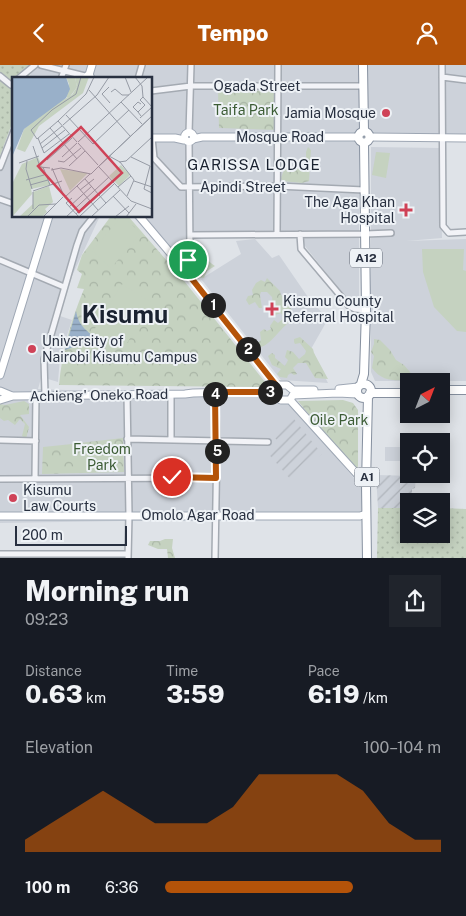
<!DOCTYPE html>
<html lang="en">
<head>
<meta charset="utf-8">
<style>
  body { margin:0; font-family:"Public Sans",sans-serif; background:#20242c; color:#f1f3f6; height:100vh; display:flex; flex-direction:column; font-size:19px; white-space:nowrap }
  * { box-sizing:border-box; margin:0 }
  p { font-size:16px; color:#9ea1a6 }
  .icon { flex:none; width:28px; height:28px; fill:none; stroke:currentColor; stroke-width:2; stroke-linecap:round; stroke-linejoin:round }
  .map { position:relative; height:493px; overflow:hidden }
  .panel { display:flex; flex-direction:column; background:#171b24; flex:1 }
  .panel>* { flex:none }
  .needle { width:32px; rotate:42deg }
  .tools { position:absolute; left:400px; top:308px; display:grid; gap:10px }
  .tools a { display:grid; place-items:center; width:50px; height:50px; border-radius:0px; background:#171b24; box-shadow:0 2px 12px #0003; font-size:25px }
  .scale { position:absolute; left:15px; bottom:12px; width:112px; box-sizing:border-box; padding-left:5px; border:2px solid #283040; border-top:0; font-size:14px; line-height:18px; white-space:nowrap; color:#283040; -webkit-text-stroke:4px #eef2f6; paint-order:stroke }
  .pin { position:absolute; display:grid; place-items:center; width:42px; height:42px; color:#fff; margin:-21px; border:2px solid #fff; border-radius:50%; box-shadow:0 1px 5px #0007 }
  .km { position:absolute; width:25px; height:25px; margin:-12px; border-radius:50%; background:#222; color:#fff; font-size:14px; line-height:25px; text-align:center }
  .round { display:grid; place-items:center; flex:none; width:52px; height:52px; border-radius:0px; background:#20242c }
  .head { display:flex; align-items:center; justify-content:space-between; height:85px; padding:0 25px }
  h1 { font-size:28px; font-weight:800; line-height:38px }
  .stats { display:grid; grid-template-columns:repeat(3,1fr); gap:8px; height:85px; padding:5px 25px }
  .stats div { display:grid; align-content:center }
  .stats b { font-size:25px; font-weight:800 }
  .stats small { font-size:14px; font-weight:400 }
  .stats p { font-size:14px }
  .chart { height:140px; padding:10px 25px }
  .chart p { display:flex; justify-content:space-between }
  .chart svg { width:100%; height:90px; margin-top:5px; fill:#b45309; opacity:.7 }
  ul { padding:0 25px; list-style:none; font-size:16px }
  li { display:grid; grid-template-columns:80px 60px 1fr; align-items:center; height:38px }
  li i { height:12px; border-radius:6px; background:#b45309 }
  header { display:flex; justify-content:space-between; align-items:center; height:65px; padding:0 25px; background:#b45309; color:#fff; font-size:22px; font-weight:800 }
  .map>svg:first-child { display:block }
  .built { fill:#cdd2da }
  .industrial { fill:url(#industrial-furrows) }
  .grass { fill:url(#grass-dots) }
  .forest { fill:url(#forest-crowns) }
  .pitch { fill:#c5d2c0 }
  .water { fill:url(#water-rules) }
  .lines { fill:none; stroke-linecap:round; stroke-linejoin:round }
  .minor-casing { stroke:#a4aab2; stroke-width:8 }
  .major-casing { stroke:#9ea7b4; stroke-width:9 }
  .highway-casing { stroke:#86909f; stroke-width:10 }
  .minor { stroke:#f2f3f7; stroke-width:5 }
  .major { stroke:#fff; stroke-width:7 }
  .highway { stroke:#fff; stroke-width:8 }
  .route-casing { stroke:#fff; stroke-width:10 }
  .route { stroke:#b45309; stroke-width:6 }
  .poi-dot { fill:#cf4257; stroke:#eef2f6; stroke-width:2 }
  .labels { text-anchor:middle; stroke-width:4; stroke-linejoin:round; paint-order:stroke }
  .shield { fill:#eef2f6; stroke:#636a77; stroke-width:1 }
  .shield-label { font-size:12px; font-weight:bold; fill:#283040 }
  .street-label { font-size:14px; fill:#283040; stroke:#eef2f6 }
  .park-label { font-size:14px; fill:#3c5c35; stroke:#eef2f6 }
  .poi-label { font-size:14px; fill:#283040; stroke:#eef2f6; text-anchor:start }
  .neighbourhood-label { font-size:15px; letter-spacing:1px; fill:#1a2230; stroke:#eef2f6 }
  .town-label { font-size:24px; font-weight:bold; fill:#1a2230; stroke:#eef2f6 }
  .inset-road { fill:none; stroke:#969ba5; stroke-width:1 }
  .view { fill:#cf4257; fill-opacity:0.15; stroke:#cf4257; stroke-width:2.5 }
  .inset-edge { fill:none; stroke:#283040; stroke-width:2.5 }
</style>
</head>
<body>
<header><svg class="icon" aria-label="back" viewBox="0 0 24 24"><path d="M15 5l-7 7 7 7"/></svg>Tempo<svg class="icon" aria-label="person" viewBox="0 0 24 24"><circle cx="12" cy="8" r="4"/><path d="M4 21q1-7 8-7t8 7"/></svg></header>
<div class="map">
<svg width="466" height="494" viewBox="0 0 466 494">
  <defs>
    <pattern id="industrial-furrows" width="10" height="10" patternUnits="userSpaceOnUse" patternTransform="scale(1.25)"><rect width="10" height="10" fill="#cdd2da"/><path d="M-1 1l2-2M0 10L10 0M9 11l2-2" fill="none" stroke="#b0b5bc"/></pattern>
    <pattern id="grass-dots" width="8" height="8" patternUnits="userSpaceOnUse" patternTransform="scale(1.25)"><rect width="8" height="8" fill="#c5d2c0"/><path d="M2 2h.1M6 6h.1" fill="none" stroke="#a9b5a6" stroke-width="1.8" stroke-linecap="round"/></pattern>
    <pattern id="forest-crowns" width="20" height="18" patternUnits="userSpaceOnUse" patternTransform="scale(1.25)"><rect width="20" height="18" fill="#c5d2c0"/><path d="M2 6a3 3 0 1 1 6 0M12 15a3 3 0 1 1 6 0" fill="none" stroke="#a9b5a6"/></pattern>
    <pattern id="water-rules" width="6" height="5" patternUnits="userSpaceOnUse" patternTransform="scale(1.25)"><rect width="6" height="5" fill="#99b0c9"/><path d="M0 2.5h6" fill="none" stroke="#7d90a5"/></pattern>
  </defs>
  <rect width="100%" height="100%" fill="#dfe3e8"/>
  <!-- built -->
  <path class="built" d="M33,0H466V70L365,72L363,23L359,70V249L293,166L194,168L183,201L132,151H151V14H29Z
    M14,58V151H100L72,211L60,251L72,255L60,292L58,317L48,314L46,295L38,324L287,333L362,423L361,452L0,458V98Z
    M371,82L440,83L442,173L406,176L466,174V316H375L371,307Z
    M255,174L272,193L279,190L310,235L328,254L311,284L328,318L281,315L201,214L241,189L236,176Z
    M385,382H409V396H385Z"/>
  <!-- industrial -->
  <path class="industrial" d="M294,354L322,389L291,415L266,386L278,376L273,371Z
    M376,410L416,411L415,423L412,424V436H409V443H378Z"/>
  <!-- grass -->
  <path class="grass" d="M0,0H33L28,14H14V53L0,91Z
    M378,443H409V469H441V443L466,444V493L377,494Z"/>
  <!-- forest -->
  <path class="forest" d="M233,25L274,26L275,65L219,63L218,26Z
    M308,82L311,85L309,116L302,118L282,116L281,113L285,102L287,105L292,104L294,95H301L306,99V87Z
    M111,151H128L181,212L265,317L264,322L59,320C62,287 71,255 84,224L77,223L82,209L77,205L82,190Z
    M197,178L203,183C203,190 208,197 215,201L207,206L204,213L195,212C190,200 193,190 197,178Z
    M267,213L280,226L281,230C289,235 293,246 293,255C282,260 272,279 261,282L257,279L261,275L260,267L264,264L267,266L271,264L270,261L274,255L278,258L284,253L281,248L275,250L270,248L274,242L273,240L272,232L267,227H261L260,230L262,243H259L255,237L249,240L246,235L248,231L253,230L252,225L256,218L261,215L265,217Z
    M300,272L313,284L314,288L328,314L315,313L306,298H298L293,303L297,309L294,310L291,308L288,310L287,313L280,312L277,309L281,304L272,300L268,291L272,288L275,290V293L285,301L288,295L285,292L287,285L293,287L299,294L305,289L306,286L300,278L295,279L294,277V274Z
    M374,274L380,275L390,285L396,295L404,300L415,313L412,315C396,315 383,318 372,303L374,291L371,287L374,279Z
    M343,335L353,338L358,345V401L357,405L355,407L298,336Z
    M24,336L29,339V349L20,350L29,362L26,374L22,371L25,359L20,354L15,360L8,355L4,356L0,353V339L5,340Z
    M123,373L124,407L42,409L43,382L72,379L77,376L79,378Z
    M165,474H173L172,483L175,493H168L167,484H158L148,480L150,476H160Z"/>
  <!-- pitch -->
  <path class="pitch" d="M376,87L390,88L386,113L372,110Z
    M122,151L141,168L111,203L92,186Z
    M422,184H464L463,205L466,206V267L457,266L434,242L423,207Z
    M122,219L152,238L124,283L94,265Z"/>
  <!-- water -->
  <path class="water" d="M76,246C79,262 86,264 96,274L65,285Z"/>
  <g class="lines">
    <!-- minor casing -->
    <g class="minor-casing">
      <path id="minor" d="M41,0L85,11
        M442,0L443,161L449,168L466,167
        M0,11L11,20
        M442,12L466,15
        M18,14L35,0
        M61,14L66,0
        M138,14L142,0
        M151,26L191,21H364
        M189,68L191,0
        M152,73L154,93L181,122L277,121L364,125
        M0,102L14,66
        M0,134L14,139
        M277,169L278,0
        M300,169L301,184L349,241L355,244L366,245
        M190,170L365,169L391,168
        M0,195L64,222
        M183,203L190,189L189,77
        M127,329L129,450L128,494
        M171,329V374
        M45,330L44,294L77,180L82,166L94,151
        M127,374L268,377
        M0,375L36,376
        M35,413L36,330
        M0,414L216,413
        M0,489H128
        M215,494L217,376L215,327"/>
    </g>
    <!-- major casing -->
    <g class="major-casing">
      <path id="major" d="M89,10L92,0
        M85,14L88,10L90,11L91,14
        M184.5 72a4.5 4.5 0 1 1 9 0a4.5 4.5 0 1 1-9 0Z
        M370,72L466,73
        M151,73H175L184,75
        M193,74L202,72H358
        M139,151L183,203L276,320
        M0,310L49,151
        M276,320H287L293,325H314
        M274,323L273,326L275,331L281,335H290L293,330L338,328L357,329
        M339,324L358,322
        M0,326L12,331
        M0,335L13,331L185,329L193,328L273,326
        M290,335L366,419
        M0,451H360L366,449"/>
    </g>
    <!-- highway casing -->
    <g class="highway-casing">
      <path id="highway" d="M363,0L364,66
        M358.5 72a5.5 5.5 0 1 1 11 0a5.5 5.5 0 1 1-11 0Z
        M361,319L364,309L366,245L364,78
        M357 326a7 7 0 1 1 14 0a7 7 0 1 1-14 0Z
        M441,325H466
        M370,328H409
        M367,494L366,419L368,331"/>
    </g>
    <!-- minor -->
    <use href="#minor" class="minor"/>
    <!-- major -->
    <use href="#major" class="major"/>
    <!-- highway -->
    <use href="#highway" class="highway"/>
  </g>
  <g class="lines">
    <!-- route casing -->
    <g class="route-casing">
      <path id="route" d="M172,412L216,413L215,327H269L273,326L276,320L184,204L188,195"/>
    </g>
    <!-- route -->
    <use href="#route" class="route"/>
  </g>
  <!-- markers -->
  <g class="poi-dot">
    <circle cx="386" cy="48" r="5"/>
    <path d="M403.5 137.5h5v5h5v5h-5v5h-5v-5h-5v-5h5z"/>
    <path d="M269.5 236.5h5v5h5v5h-5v5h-5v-5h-5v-5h5z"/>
    <circle cx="32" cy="284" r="5"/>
    <circle cx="13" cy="433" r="5"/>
  </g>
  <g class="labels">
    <!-- shield labels -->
    <g class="shield">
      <rect x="350" y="183.5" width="32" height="19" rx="4"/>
      <rect x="354.5" y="402.5" width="25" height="19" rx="4"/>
    </g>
    <g class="shield-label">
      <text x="366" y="197">A12</text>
      <text x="367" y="416">A1</text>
    </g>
    <!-- street labels -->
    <g class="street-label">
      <text x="257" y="26">Ogada Street</text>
      <text x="280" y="77">Mosque Road</text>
      <text x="243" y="127">Apindi Street</text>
      <text transform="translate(99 330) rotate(-1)" y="5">Achieng' Oneko Road</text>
      <text x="198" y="455">Omolo Agar Road</text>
    </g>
    <!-- park labels -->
    <g class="park-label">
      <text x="246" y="50">Taifa Park</text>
      <text x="339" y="360">Oile Park</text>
      <text x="102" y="389">Freedom<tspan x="102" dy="16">Park</tspan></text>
    </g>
    <!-- poi labels -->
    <g class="poi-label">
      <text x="376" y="53" text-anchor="end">Jamia Mosque</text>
      <text x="395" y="142" text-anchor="end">The Aga Khan<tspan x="395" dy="16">Hospital</tspan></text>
      <text x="283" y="241">Kisumu County<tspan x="283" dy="16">Referral Hospital</tspan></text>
      <text x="42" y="281">University of<tspan x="42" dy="16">Nairobi Kisumu Campus</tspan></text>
      <text x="23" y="430">Kisumu<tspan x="23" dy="16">Law Courts</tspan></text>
    </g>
    <!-- neighbourhood labels -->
    <g class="neighbourhood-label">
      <text x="254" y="105">GARISSA LODGE</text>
    </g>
    <!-- town labels -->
    <g class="town-label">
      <text x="125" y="258">Kisumu</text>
    </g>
  </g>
  <!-- overview -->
  <g transform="translate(12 12)">
    <rect width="140" height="140" fill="#dfe3e8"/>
    <path d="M63,0H77L71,16L27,49L13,75L5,72L12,52L35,32L60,18L65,10ZM26,80L38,108L19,112L20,117L0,140V107L10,87ZM109,88L118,98L107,109L97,99ZM37,109L41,125L33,132L35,135L30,140H7L21,127V115Z" fill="#c5d2c0"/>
    <path d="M48,92L76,96L58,114Z" fill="#c5d2c0"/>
    <path d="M54,0H63L65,10L57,21L54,20L57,7Z" fill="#c5d2c0"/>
    <path d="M0,0H54L58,12L54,21L12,52L0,80Z" fill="#99b0c9"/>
    <path class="inset-road" d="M113,0L119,15M123,0L130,9L131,20L140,30M97,10L90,17L98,26M77,13L118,59M99,15L103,12L110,18H117M109,25L130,47M126,35L121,30L126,25L129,27M54,38L81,67L117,33M129,39L126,35L133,28L128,23L131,20M140,39L86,90L140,39M128,41L140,30M51,48L85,18L97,0M38,51L65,82M26,61L32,76M25,62L19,53L40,33L64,17L69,0M25,62L46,44M65,65L46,44L74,17L82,0M66,65L136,0M66,66L86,88M28,67L50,49M21,69L28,90L38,91M30,71L53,53M32,76L57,57M97,79L108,85L122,103L115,119M50,80L65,66M119,80L138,89M35,83L60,61M15,84L14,92L20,112M46,84L52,85L69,71M107,85L114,84L140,60M7,86L27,79M57,89L73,74M138,89L132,112L140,116M31,90L38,108M87,90L119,124L140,132M40,91L52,119M39,93L49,91L79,97L86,90M73,102L94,126M14,103L32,98M122,104L140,110M18,108L36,103M65,109L86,133M106,110L119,99M68,113L82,102M21,114L50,104M21,115V132M101,119L117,136M53,120L78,97M60,121L54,126L67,140M57,130L80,109M64,137L78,123M15,140L27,128L44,127M31,140L51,120M54,140L97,100M67,140L102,107M79,140L108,113M103,140L117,129M114,140L124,127"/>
    <path class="view" d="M69,50L110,96L67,135L26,89Z"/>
    <rect width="140" height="140" class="inset-edge"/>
  </g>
</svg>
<div class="tools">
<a><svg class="needle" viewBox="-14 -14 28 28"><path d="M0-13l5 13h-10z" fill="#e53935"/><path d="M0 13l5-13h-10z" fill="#9ea1a6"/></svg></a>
<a><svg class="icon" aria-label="locate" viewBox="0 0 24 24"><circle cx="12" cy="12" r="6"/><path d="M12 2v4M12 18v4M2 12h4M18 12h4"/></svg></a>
<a><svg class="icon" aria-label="layers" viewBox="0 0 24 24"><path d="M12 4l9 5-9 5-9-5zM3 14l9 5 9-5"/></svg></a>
</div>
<div class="scale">200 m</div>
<div class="pin" style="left:188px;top:195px;background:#1e9e55"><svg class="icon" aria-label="arrive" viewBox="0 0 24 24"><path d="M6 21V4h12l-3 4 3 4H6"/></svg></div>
<div class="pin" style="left:172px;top:412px;background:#d93025"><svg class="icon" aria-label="check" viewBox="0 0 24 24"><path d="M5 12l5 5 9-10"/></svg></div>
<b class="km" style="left:213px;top:240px">1</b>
<b class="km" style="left:248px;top:284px">2</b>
<b class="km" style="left:270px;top:327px">3</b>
<b class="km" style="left:215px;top:329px">4</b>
<b class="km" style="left:217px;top:386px">5</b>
</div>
<section class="panel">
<div class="head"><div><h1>Morning run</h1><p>09:23</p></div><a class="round"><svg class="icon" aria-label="share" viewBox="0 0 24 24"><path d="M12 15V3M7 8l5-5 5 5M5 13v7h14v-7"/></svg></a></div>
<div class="stats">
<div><p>Distance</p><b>0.63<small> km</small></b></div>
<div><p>Time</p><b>3:59</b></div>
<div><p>Pace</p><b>6:19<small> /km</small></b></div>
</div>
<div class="chart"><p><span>Elevation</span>100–104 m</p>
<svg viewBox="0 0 160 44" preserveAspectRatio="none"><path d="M0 44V38L10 30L20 22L30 14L40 22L50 30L60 30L70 30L80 22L90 6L100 6L110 6L120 6L130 14L140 30L150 38L160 38V44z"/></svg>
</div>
<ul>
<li><b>100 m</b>6:36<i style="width:68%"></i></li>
</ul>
</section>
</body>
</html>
